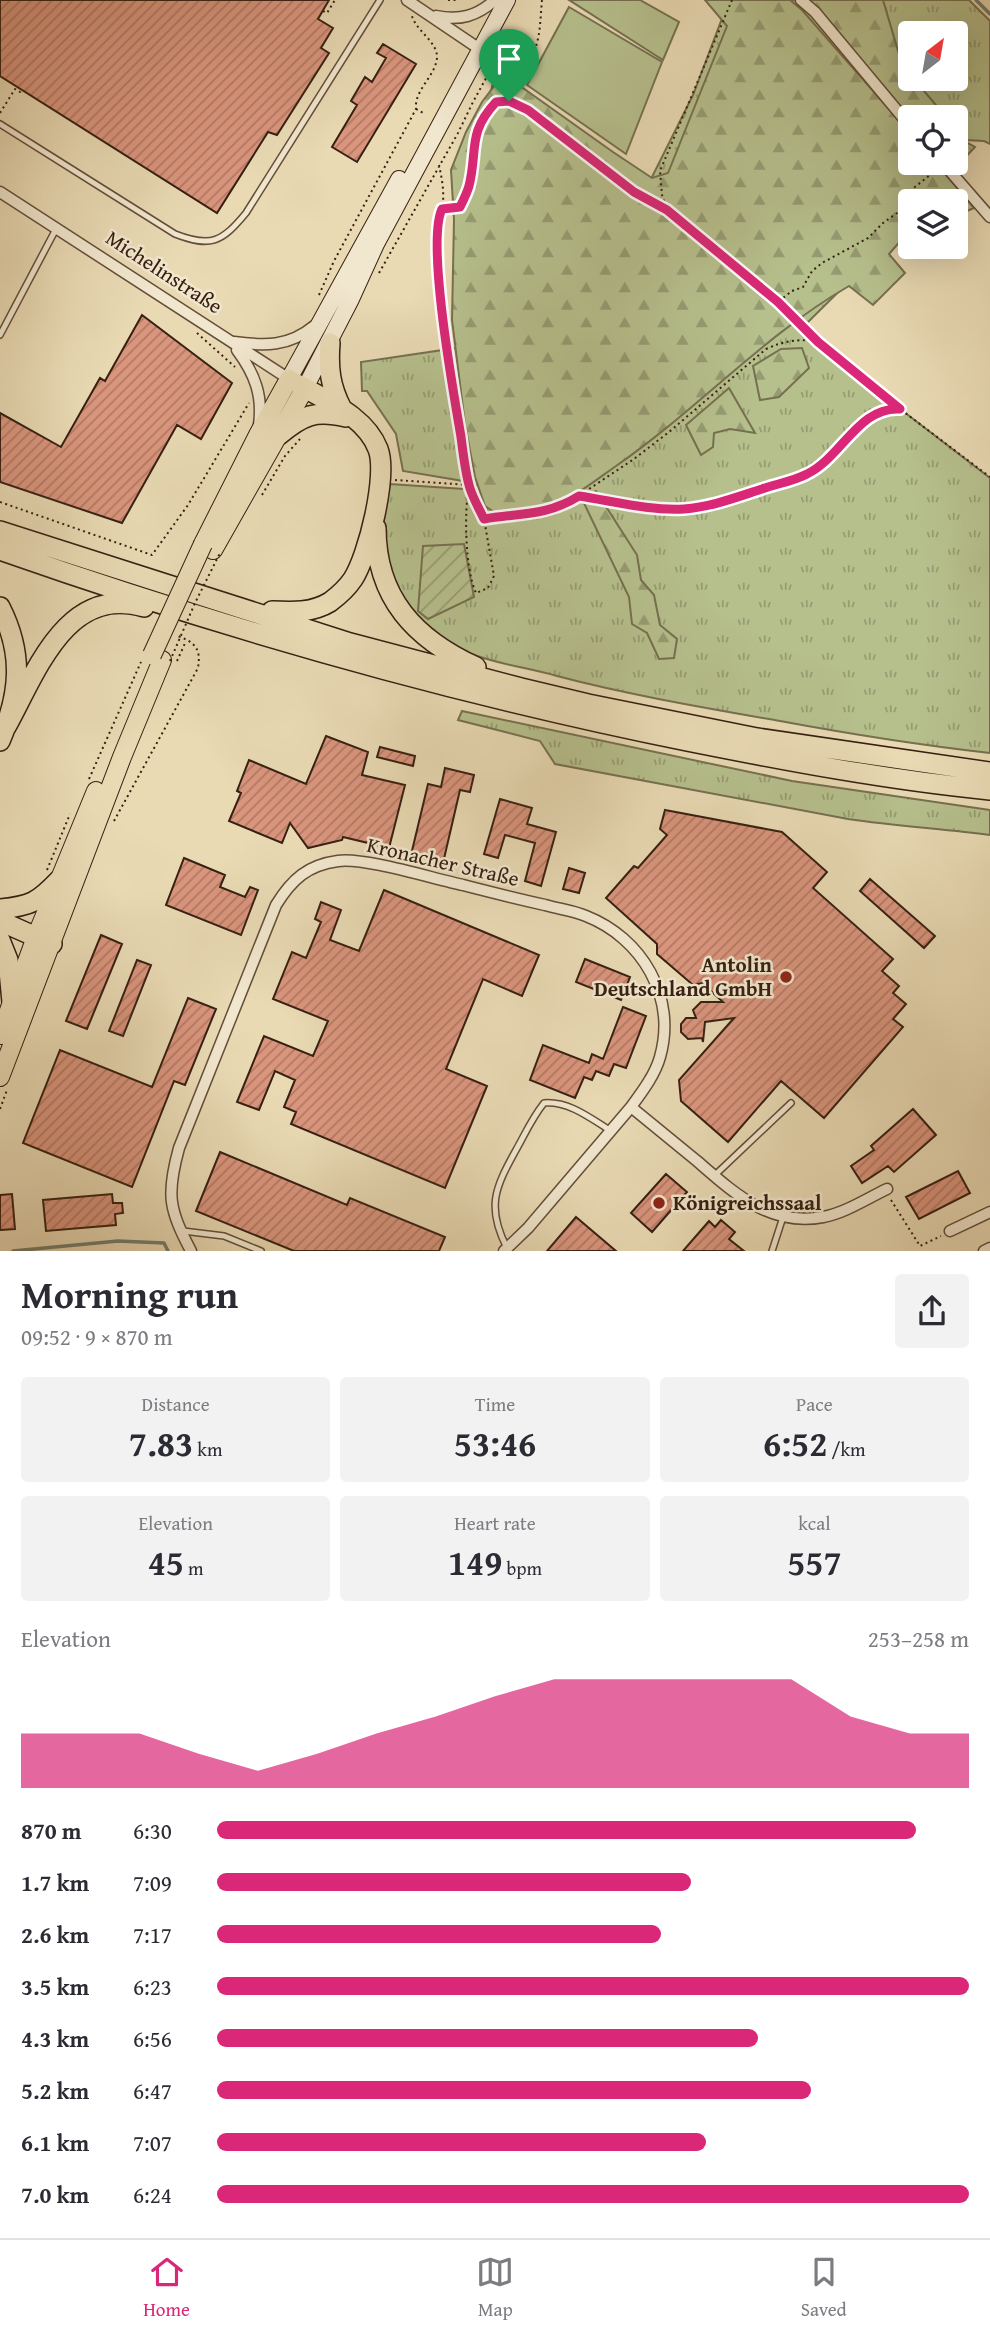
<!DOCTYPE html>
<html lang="en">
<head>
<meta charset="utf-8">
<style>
  body { margin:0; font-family:"Gentium Book Plus",serif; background:#f2f2f3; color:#2b2b33; height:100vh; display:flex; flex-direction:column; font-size:26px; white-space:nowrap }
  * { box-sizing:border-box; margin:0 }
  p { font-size:23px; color:#7c7c81 }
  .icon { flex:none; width:38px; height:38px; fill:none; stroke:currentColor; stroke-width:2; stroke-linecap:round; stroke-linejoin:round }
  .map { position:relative; height:1251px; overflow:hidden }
  .drawer { display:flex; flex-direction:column; background:#fff; flex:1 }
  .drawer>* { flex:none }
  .needle { width:46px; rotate:31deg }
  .tools { position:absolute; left:898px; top:21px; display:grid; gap:14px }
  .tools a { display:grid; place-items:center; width:70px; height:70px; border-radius:7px; background:#fff; box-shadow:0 7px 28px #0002; font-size:35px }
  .pin { position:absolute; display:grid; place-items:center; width:60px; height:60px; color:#fff; margin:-72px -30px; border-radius:50% 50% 50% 0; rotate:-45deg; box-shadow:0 0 7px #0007 }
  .pin .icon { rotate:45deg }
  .round { display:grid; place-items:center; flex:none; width:74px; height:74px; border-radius:7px; background:#f2f2f3 }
  .headline { display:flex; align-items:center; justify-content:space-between; height:119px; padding:0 21px }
  h1 { font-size:38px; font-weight:700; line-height:52px }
  .stats { display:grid; grid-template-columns:repeat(3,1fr); gap:10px; height:119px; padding:7px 21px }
  .stats div { display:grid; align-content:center; border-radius:7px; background:#f2f2f3; text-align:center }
  .stats b { font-size:35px; font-weight:700 }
  .stats small { font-size:19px; font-weight:400 }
  .stats p { font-size:19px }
  .chart { height:196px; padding:14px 21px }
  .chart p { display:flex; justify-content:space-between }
  .chart svg { width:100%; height:126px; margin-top:7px; fill:#db2777; opacity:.7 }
  ul { padding:0 21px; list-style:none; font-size:23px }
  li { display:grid; grid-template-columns:112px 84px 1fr; align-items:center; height:52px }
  li i { height:18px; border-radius:9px; background:#db2777 }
  .tab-bar { display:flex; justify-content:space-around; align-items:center; height:98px; border-top:2px solid #e1e1e2; background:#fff; font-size:19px; color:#7c7c81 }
  .tab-bar a { display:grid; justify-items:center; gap:4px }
  .tab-bar .selected { color:#db2777 }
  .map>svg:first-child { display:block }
  .grass { fill:url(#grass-tufts); stroke:#767050; stroke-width:2; fill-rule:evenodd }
  .forest { fill:url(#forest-firs); stroke:#767050; stroke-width:2 }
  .garden { fill:url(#garden-furrows); stroke:#767050; stroke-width:2 }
  .pitch { fill:#b6c08d; stroke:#767050; stroke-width:2 }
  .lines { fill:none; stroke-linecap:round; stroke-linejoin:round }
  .stream { stroke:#717d6e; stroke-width:3.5 }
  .building { fill:url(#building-hatch); stroke:#372012; stroke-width:2 }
  .lane-casing { stroke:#644e3a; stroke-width:8 }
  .street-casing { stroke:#644e3a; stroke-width:13 }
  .secondary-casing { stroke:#372012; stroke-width:18 }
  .primary-casing { stroke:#372012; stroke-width:20 }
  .highway-casing { stroke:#372012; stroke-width:22 }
  .path { stroke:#372012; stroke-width:2; stroke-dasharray:2 3.5; stroke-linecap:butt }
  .lane { stroke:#f1e7ce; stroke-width:5 }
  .street { stroke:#f1e7ce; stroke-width:10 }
  .secondary { stroke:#f1e7ce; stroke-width:16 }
  .primary { stroke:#e9dab4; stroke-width:18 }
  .highway { stroke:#e9dab4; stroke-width:19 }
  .primary-bridge-casing { stroke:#372012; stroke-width:20; stroke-linecap:butt }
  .path-bridge { stroke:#372012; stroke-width:2; stroke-dasharray:2 3.5; stroke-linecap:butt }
  .primary-bridge { stroke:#e9dab4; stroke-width:18 }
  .route-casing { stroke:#fff; stroke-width:14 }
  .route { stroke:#db2777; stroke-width:9 }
  .poi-dot { fill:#8f2418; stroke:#f1e7ce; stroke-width:2.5 }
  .labels { text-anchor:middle; stroke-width:5; stroke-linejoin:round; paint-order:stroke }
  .street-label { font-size:21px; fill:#372012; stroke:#f1e7ce }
  .poi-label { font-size:21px; font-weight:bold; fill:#372012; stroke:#f1e7ce; text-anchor:end }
</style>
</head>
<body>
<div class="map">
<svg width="990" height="1251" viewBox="0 0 990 1251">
  <defs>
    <pattern id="grass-tufts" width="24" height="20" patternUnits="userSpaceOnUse" patternTransform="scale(1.75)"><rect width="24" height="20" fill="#b6c08d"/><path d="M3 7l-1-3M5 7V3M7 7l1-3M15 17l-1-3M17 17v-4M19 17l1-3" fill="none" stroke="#959c72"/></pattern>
    <pattern id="forest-firs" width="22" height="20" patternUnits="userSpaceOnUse" patternTransform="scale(1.75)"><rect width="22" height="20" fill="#b6c08d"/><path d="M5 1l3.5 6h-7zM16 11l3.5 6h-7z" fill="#959c72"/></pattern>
    <pattern id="garden-furrows" width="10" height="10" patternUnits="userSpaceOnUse" patternTransform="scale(1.75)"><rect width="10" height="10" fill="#b6c08d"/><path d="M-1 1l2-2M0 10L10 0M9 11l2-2" fill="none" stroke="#959c72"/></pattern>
    <pattern id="building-hatch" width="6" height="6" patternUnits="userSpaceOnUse" patternTransform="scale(1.75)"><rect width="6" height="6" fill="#da957d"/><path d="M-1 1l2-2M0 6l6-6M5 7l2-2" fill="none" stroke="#b27965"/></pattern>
  </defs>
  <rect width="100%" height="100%" fill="#e9dab4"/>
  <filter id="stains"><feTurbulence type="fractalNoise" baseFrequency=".00286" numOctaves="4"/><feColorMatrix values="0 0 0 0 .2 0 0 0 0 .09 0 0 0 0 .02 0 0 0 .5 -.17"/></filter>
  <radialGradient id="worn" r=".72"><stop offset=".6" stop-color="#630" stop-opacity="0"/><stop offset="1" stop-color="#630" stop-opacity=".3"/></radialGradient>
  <!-- grass -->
  <path class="grass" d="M729,0H969L990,21V144L984,141L965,140L956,128V117H910V163H956V131L964,141L975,147L948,176L910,201V221L804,326L869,385L990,478V753C919,745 850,734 780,721C706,708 629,695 557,676C507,662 462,662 421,622C394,596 384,557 384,520C384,508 388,495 390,484L464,489L483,522L489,521L483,487L463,481L403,471L396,434L367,391H362L361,362L456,348L479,146L493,82L520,97L641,199L693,95ZM910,33H956V79H910Z
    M462,711L792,781L990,810V835C943,829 895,826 848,819L555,764L540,741L458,720Z"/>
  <!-- forest -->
  <path class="forest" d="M705,0H790L802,10L910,133V163H936L974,208L962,213L956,207V201H949L942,195L936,201H910V230L889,254L905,273L873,305L849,286C764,335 697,410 616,466C596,480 575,497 552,506C535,512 512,511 494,512L485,506L475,477L465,424L452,320L454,220L451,170L466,132L482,102L501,77L513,81L613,152L652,178L668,173L727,26Z
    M808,0H883L899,54L910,73V79H914L946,117H910V121Z
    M802,348L809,368L779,397L760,400L753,366L781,349Z
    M729,388L755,433L730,429L714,433L713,447L701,455L686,425Z
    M596,491L637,555L641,580L654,595L660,625L677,639L674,658L659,659L647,633L632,624L629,597L582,499Z"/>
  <!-- garden -->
  <path class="garden" d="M464,544L474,597L428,619L418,611L423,546Z"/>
  <!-- pitch -->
  <path class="pitch" d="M569,0H640L679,22L663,60Z
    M569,7L662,62L626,154L527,85Z"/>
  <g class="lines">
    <!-- stream -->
    <path class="stream" d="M976,0L990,14
      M13,1251L118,1241L164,1243L168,1251"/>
  </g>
  <!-- building -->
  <path class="building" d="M0,0H329L318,19L333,28L321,48L329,53L277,135L268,132L217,213L0,76Z
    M383,44L416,64L357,162L332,147L357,105L351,101L365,77L372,82L386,58L377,53Z
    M142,315L232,383L201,439L177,425L122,523L0,482V413L61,447L100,378L105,381Z
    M326,736L368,752L362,775L405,785L389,848L343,837L342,840L308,848L290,823L282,843L229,821L241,793L237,791L249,760L306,784Z
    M380,747L415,756L413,766L377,757Z
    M445,768L474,775L470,792L460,790L443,863L411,855L428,784L441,787Z
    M500,799L532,808L527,824L556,832L541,886L525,881L535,843L505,835L498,858L484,854Z
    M665,810L782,832L827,872L813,888L893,959L882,971L899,986L893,993L906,1004L893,1019L903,1027L824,1118L781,1081L728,1142L681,1101L679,1080L734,1018L705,1022L703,1042L702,1038L688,1039L681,1032V1024L686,1018H696L693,1010L701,1002H723L702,983L693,985L657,954V944L606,898L634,866L638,868L667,835L660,829Z
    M184,858L225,875L220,887L245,897L250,887L258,890L241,935L166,905Z
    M569,868L585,873L579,893L563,889Z
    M870,879L935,936L924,948L860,891Z
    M384,890L539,955L522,996L483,979L446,1069L487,1086L445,1188L291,1124L296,1112L284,1107L295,1080L275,1071L259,1110L237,1102L264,1036L313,1056L328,1021L273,999L292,952L306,958L321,922L315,919L321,902L341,910L330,940L359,951Z
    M101,935L122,944L87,1029L66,1021Z
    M585,959L630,977L621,1000L576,982Z
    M137,960L151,965L123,1036L109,1031Z
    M188,998L216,1009L185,1085L174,1081L132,1187L23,1143L60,1050L152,1087Z
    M623,1007L646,1016L626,1068L614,1064L609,1076L596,1071L592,1080L584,1077L575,1098L530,1080L543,1045L589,1063L592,1054L603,1059Z
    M913,1109L936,1135L894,1172L888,1166L862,1183L851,1166L874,1150L871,1146Z
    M220,1152L347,1205L350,1198L445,1237L439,1251H294L196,1211Z
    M958,1171L970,1193L919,1219L906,1197Z
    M666,1174L687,1192L652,1232L631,1213Z
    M12,1194L15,1229L0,1230V1195Z
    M112,1194L113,1203H122L123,1213L115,1214L116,1225L46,1231L43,1200Z
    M576,1217L616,1251H547Z
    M721,1220L735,1232L729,1239L744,1251H683L709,1221L715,1227Z"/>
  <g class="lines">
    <!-- lane casing -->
    <g class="lane-casing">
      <path id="lane" d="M0,124L175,234C211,248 222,242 246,213L380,0
        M0,335L56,229
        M714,1176L791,1103
        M183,1231L224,1236L261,1251
        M507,1248C486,1207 495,1188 516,1150C525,1134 532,1118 544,1103C569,1101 590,1118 611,1131
        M772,1251L783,1217"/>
    </g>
    <!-- street casing -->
    <g class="street-casing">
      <path id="street" d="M407,0L481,50
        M801,0L815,12L910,126
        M436,16C460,21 477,16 495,0
        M943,163L990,217
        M0,192L289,379
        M234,342C264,346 289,347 314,326
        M237,350C255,374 263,396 259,425
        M631,1107C653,1125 675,1143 697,1161C734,1193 770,1227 823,1217C845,1213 866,1199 887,1189
        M950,1231L990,1212
        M191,1251C169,1209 166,1195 179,1148L276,905C292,879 308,865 338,861C364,857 434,879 463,885C490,892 518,899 545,905C559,909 574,911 586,916C642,938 677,997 660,1057C655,1075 642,1092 631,1107L528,1228L504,1251
        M984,1251L990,1248"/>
    </g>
    <!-- secondary casing -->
    <g class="secondary-casing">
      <path id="secondary" d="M289,379L399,179
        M305,388L351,299L376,244L507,0"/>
    </g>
    <!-- primary casing -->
    <g class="primary-casing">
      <path id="primary" d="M203,544L259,433L289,379L305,388L213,550
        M0,1035L36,937L96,791
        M0,1077L122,757L162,660"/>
    </g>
    <!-- highway casing -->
    <g class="highway-casing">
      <path id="highway" d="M330,343C328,368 330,386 342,409
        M279,435C303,415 315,410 346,417
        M376,528C376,598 415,639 476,667
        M0,531L350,643L521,688L588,704L757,738L990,772
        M0,550C225,629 454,694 687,741C787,761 888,780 990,790
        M0,607C24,654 20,694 0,741
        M272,611C292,612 312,613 330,602C338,596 347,588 353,579C368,556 388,475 378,449C366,418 331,403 305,388
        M6,727C36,673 66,584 144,607
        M0,909C31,906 38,902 59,880
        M0,921L52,944
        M0,940L8,960L12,1002"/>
    </g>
    <!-- path -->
    <path class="path" d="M448,0H459
      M732,0L660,171L662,195L667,210L778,302L818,342L900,409L990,477
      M323,11L327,13L335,0
      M496,60C542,78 539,31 542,0
      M416,109L425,114
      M0,113L15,89L20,92L22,90
      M439,165C442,179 445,195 442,208C439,224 437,239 438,256C443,333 456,409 469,485C464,512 465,569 476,593L488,588L494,576L484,519C519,513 547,516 579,496C613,501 649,511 684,509C711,507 737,497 762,489C776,484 794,481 808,474C840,458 859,406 900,409
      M442,209L460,207C463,201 467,193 469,186C478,150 467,133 496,102L509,101L528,110L634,192L666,209
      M379,273L458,133L473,102L496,60
      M319,295L334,261L416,109C414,90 435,77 437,58C438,42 416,31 412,16
      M779,301L792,291L803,287L812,271L822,263L868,238L883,223L897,213L906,194L935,171
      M197,333L235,367
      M395,480L469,485L483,518
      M262,495L285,456L300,439
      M580,495L634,459L669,432L766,349C784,341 796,339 815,341
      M0,502L152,555L188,505L249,403
      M177,661L186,641
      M89,779L141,662
      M114,821L198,668C201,649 196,643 178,636
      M47,870L70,814
      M0,1109L7,1090
      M891,1200L920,1246L941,1236"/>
    <!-- lane -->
    <use href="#lane" class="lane"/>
    <!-- street -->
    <use href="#street" class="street"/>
    <!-- secondary -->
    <use href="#secondary" class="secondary"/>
    <!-- primary -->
    <use href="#primary" class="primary"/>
    <!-- highway -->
    <use href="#highway" class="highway"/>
    <!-- primary-bridge casing -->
    <g class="primary-bridge-casing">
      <path id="primary-bridge" d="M152,655L203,544"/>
    </g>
    <!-- path-bridge -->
    <path class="path-bridge" d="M170,661L195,603L220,553"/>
    <!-- primary-bridge -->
    <use href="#primary-bridge" class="primary-bridge"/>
  </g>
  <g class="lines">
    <!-- route casing -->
    <g class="route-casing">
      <path id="route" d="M509,101L528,110L634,192L667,210L778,302L818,342L900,409C859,406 841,458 807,474C794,481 776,484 762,489C737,497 711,507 684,509C649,511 613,501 579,496C547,516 519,513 484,519C479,508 472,497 469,485C465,470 463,453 461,437C454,395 426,242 442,209L460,207C463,201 467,193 469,186C478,150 467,133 496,102Z"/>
    </g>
    <!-- route -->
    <use href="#route" class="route"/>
  </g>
  <!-- markers -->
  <g class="poi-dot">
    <circle cx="786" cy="977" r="7"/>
    <circle cx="659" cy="1203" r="7"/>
  </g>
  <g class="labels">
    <!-- street labels -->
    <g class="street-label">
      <text transform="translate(164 272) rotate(33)" y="7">Michelinstraße</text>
      <text transform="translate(443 862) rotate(13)" y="7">Kronacher Straße</text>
    </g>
    <!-- poi labels -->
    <g class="poi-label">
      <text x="772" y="972">Antolin<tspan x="772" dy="24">Deutschland GmbH</tspan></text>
      <text x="673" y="1210" text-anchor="start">Königreichssaal</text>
    </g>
  </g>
  <rect width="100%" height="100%" filter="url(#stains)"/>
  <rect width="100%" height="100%" fill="url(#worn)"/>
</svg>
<div class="tools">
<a><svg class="needle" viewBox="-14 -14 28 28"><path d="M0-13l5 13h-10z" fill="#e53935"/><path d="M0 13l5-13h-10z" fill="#7c7c81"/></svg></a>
<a><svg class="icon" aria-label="locate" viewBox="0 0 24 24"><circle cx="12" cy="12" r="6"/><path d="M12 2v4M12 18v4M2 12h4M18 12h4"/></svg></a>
<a><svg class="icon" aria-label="layers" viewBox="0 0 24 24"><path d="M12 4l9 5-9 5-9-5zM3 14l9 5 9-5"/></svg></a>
</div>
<div class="pin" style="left:509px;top:101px;background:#1e9e55"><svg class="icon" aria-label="arrive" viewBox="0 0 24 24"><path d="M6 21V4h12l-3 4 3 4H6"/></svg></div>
</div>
<section class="drawer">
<div class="headline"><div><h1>Morning run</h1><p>09:52 · 9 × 870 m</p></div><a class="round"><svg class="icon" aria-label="share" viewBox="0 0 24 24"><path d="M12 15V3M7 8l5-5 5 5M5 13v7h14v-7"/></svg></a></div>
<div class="stats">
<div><p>Distance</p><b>7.83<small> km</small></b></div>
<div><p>Time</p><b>53:46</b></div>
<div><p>Pace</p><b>6:52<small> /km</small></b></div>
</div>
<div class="stats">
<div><p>Elevation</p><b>45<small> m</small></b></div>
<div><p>Heart rate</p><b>149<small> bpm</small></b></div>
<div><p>kcal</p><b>557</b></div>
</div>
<div class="chart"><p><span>Elevation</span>253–258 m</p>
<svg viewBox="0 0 160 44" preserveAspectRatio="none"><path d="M0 44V25L10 25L20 25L30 32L40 38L50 32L60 25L70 19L80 12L90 6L100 6L110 6L120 6L130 6L140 19L150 25L160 25V44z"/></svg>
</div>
<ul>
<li><b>870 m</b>6:30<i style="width:93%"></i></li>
<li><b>1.7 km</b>7:09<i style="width:63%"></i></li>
<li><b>2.6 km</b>7:17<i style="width:59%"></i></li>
<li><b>3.5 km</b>6:23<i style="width:100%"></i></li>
<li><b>4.3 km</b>6:56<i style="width:72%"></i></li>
<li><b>5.2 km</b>6:47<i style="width:79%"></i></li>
<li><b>6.1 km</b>7:07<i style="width:65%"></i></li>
<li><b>7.0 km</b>6:24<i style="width:100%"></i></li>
</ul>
</section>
<nav class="tab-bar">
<a class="selected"><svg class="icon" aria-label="home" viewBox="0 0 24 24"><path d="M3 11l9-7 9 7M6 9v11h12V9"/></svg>Home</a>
<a><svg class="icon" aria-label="map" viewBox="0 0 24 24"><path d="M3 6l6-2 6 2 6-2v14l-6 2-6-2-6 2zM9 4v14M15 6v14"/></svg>Map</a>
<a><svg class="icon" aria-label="saved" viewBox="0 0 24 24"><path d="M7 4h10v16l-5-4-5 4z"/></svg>Saved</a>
</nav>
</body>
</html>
